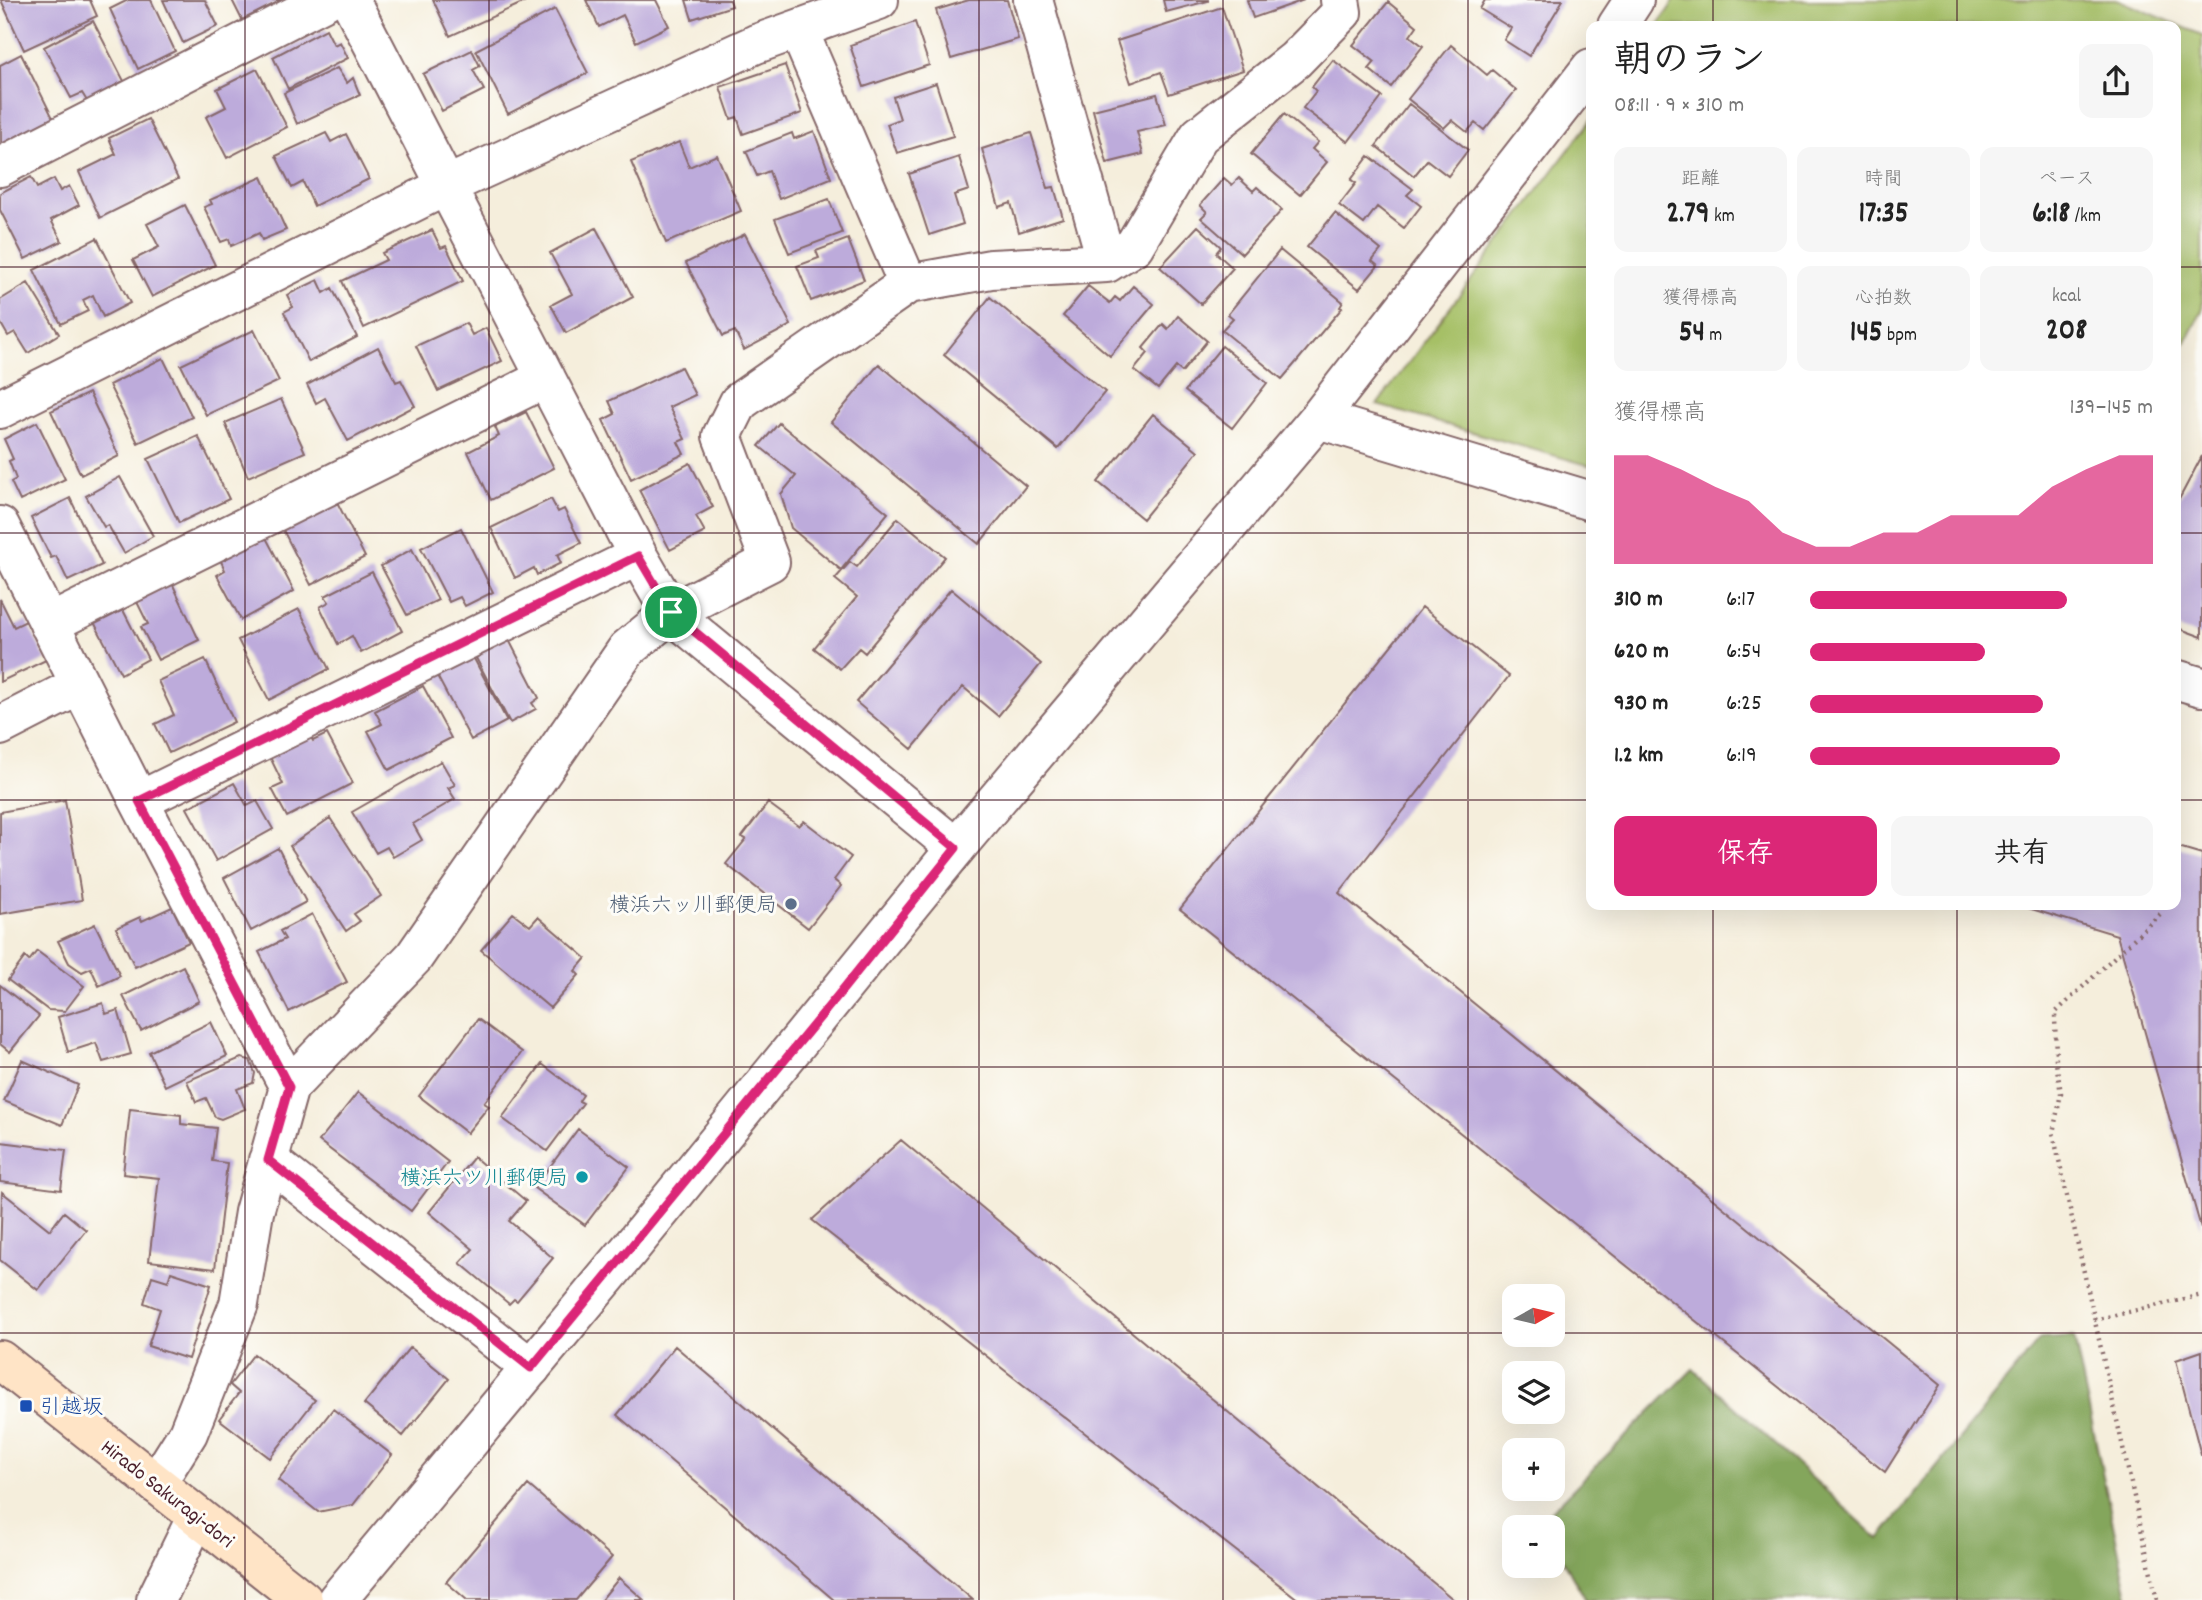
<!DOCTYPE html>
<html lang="ja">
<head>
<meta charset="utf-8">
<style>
  body { margin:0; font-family:Dekko,"Klee One",sans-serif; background:#f6f6f6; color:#222; height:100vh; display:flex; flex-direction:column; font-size:26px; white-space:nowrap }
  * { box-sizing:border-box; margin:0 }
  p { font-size:23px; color:#767676 }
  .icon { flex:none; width:38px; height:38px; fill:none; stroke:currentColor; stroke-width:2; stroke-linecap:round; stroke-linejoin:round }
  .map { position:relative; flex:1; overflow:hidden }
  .details { position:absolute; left:1586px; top:21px; width:595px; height:889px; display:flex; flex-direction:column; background:#fff; border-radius:14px; box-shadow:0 7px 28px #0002 }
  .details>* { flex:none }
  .needle { width:46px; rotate:82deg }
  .buttons { position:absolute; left:1502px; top:1284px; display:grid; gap:14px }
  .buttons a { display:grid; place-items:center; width:63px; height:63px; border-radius:14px; background:#fff; box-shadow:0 7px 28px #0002; font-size:35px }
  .pin { position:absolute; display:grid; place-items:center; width:60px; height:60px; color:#fff; margin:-30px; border:4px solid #fff; border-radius:50%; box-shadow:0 2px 7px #0007 }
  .round { display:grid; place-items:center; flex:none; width:74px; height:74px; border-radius:14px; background:#f6f6f6 }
  .overview { display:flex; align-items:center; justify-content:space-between; height:119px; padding:0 28px }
  h1 { font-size:38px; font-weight:700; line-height:52px }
  .metrics { display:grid; grid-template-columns:repeat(3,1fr); gap:10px; height:119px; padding:7px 28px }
  .metrics div { display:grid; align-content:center; border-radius:14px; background:#f6f6f6; text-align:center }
  .metrics b { font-size:30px; font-weight:700 }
  .metrics small { font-size:19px; font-weight:400 }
  .metrics p { font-size:19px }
  .chart { height:196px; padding:14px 28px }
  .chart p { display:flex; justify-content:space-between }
  .chart svg { width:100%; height:126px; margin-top:7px; fill:#db2777; opacity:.7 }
  .primary-button { display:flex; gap:14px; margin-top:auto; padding:14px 28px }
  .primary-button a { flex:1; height:80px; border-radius:14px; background:#db2777; color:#fff; font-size:28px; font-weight:700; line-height:80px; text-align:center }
  .primary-button a+a { background:#f6f6f6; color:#222 }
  ul { padding:0 28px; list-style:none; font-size:23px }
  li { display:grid; grid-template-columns:112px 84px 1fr; align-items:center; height:52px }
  li i { height:18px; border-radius:9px; background:#db2777 }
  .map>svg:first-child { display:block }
  .green { fill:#a6c066; stroke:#787048; stroke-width:2 }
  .forest { fill:#84a65b; stroke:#676243; stroke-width:2 }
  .building { fill:#bdabdb }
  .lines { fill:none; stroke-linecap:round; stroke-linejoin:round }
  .minor-casing { stroke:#866769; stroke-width:42 }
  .tertiary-casing { stroke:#866769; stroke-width:42 }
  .secondary-casing { stroke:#866769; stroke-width:42 }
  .path { stroke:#866769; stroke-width:4.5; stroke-dasharray:2 5; stroke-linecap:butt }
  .minor { stroke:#fff; stroke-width:38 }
  .tertiary { stroke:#fff; stroke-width:38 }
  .secondary { stroke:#ffe4c6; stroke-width:38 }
  .route-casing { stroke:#fff; stroke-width:14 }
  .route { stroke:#db2777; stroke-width:9 }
  .grid { fill:none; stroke:#4a1f2b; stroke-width:2; stroke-opacity:0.55 }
  .service-dot { fill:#5c6f8a; stroke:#fdfcf7; stroke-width:2.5 }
  .culture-dot { fill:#0f9aa8; stroke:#fdfcf7; stroke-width:2.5 }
  .transit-dot { fill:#1a4fb4; stroke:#fdfcf7; stroke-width:2.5 }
  .labels { text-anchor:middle; stroke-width:6; stroke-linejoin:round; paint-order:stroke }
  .service-label { font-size:21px; fill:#4e5e75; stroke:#fdfcf7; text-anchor:end }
  .culture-label { font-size:21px; fill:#0d838f; stroke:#fdfcf7; text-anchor:end }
  .transit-label { font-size:21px; fill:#164399; stroke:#fdfcf7; text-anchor:start }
  .street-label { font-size:21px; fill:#4a1f2b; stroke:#fdfcf7 }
</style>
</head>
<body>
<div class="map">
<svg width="2202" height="1600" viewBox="0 0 2202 1600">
  <rect width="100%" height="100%" fill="#fdfcf7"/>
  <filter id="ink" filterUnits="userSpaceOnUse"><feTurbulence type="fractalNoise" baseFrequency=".0143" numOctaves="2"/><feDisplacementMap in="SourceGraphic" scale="14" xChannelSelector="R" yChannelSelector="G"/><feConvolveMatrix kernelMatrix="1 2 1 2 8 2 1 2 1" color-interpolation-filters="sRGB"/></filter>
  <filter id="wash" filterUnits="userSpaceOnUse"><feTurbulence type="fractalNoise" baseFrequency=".00686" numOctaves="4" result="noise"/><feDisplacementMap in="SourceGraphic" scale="28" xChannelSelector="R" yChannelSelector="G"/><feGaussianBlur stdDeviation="1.57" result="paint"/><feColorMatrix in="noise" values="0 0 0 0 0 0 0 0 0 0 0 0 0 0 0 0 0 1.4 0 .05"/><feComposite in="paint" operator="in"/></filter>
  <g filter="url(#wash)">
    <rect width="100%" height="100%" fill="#f5eedc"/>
    <!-- green -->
    <path class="green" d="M1675,0H2119L2202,35V310L2175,363V26H1657Z
      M1591,120V466L1377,405Z"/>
    <!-- forest -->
    <path class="forest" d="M2074,1337L2129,1600H1586L1552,1540V1528H1545L1541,1521L1693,1369L1879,1539L2040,1339Z"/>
    <g id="blocks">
      <!-- building -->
      <path class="building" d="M1,0H90L97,16L24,50Z
        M128,0H151L175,51L138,69L110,9Z
        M163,0H205L218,26L183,43Z
        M232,0H282L242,20Z
        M433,0H529L450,36Z
        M586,0H656L669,26L636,42L623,15L599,27Z
        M686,0H730L732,6L692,19Z
        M969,0H1007L1018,39L951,59L936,10Z
        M1163,0H1208V1L1166,12Z
        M1247,0H1304L1253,18Z
        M1485,0H1563L1529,56L1504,40L1511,28L1480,9Z
        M1388,2L1417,26L1410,36L1423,46L1391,87L1369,69L1375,62L1353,45Z
        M1222,7L1243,70L1169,94L1161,72L1131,83L1117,41Z
        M555,9L588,73L508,114L476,50Z
        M93,21L124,81L87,101L82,93L71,98L44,47Z
        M915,22L929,65L864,87L850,45Z
        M326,29L334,45L340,42L348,58L288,89L273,57Z
        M1451,45L1487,75L1492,70L1516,90L1484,130L1475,123L1467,132L1452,120L1444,128L1408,99Z
        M472,50L480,66L473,70L484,90L442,111L423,74Z
        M21,54L53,118L1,145L0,65Z
        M1333,60L1382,97L1348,142L1303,108L1316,91L1312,87Z
        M785,65L802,113L743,134L737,117L731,119L720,87Z
        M337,68L347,83L353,78L360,95L297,124L284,93Z
        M257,69L287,127L227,158L206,117L226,107L217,89Z
        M936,83L953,136L897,153L887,124L900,119L893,97Z
        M1157,94L1166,125L1137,132L1143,154L1107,163L1093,110Z
        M1409,104L1468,150L1448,176L1427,160L1414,176L1376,146Z
        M1284,114L1318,142L1312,149L1327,162L1300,195L1251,154Z
        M148,119L178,179L100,218L79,172L116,154L109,138Z
        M814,131L831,178L779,199L769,171L757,176L746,151L792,133L794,139Z
        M326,133L331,142L346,134L369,179L314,206L303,182L292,188L276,156Z
        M1031,133L1048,188L1054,187L1063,218L1019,232L1011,203L999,207L982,149Z
        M679,142L689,167L717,155L741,211L666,243L631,162Z
        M1369,156L1413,189L1407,195L1421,206L1404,228L1377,207L1364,224L1339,205L1356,183L1351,180Z
        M959,157L969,190L954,195L963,224L929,235L909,174Z
        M31,177L37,188L54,179L60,191L69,186L79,205L51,220L62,241L25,259L0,210V193Z
        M262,177L286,230L262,240L259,233L231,246L229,239L221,242L204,207L212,204L210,200Z
        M1224,178L1232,185L1239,178L1253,191L1257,187L1282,210L1242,254L1201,218L1207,212L1200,205Z
        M829,199L842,233L789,253L775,219Z
        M185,205L215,265L152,297L133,260L159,247L147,224Z
        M1335,213L1381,250L1372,261L1378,266L1359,289L1307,247Z
        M1198,226L1221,247L1216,253L1233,268L1201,304L1160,267Z
        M596,228L633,297L566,333L551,305L572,294L550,253Z
        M432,230L441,248L446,246L463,281L364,328L342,281L386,260L382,253Z
        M745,234L791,325L744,350L735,331L723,336L686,263Z
        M97,238L130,303L103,317L93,295L83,300L88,311L61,324L34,270Z
        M848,239L864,280L811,301L797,266L819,258L816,251Z
        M1280,250L1343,302L1340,307L1342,308L1282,379L1222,330L1233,318L1228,314Z
        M318,280L324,293L332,288L357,337L309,362L284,312L293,307L287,295Z
        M28,283L59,334L28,353L15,332L8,336L0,322V300Z
        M1088,286L1110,303L1115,297L1120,301L1133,286L1154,304L1110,356L1063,316Z
        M990,297L1105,392L1058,449L944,355Z
        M1178,316L1207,341L1182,372L1176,367L1158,389L1134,370L1148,353L1143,348L1163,324L1168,329Z
        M466,323L472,335L486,328L502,361L438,391L416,346Z
        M254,330L279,381L206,415L181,365Z
        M1222,346L1267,383L1232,428L1185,391Z
        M378,347L396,382L401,380L415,406L348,441L325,398L316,403L307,385Z
        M163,358L192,417L138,443L109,385Z
        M879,364L1026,486L979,544L831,422Z
        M681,367L695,395L669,407L685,439L678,442L684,454L631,479L603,420L615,414L609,401Z
        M89,393L119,456L81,475L51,411Z
        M281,399L305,452L248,477L225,423Z
        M526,412L554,468L491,500L468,452L499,436L495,427Z
        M1153,414L1198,451L1143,519L1098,482Z
        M37,422L65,479L20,501L11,482L16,479L9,461L13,459L4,439Z
        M779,423L888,513L841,570L791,528L781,494L796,476L759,446Z
        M198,436L229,499L179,523L148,459Z
        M2202,456V637L2175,627V507Z
        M690,463L713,507L696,516L705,532L670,550L639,490Z
        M120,477L153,536L124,553L108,525L104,527L86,496Z
        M70,498L102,565L68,581L56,556L51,558L31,518Z
        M551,499L558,512L564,509L581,543L557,555L561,563L537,575L534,568L515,578L491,528Z
        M336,500L365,557L311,585L282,528Z
        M898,518L945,557L865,653L859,648L840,669L814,648L857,597L835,579L850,562L857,567Z
        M461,528L493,592L465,606L460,597L449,602L421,548Z
        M262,530L294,591L241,620L217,575L225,570L220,559Z
        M412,549L438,600L407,615L381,566Z
        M372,572L402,631L361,653L352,636L338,644L320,607L329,602L325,596Z
        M172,583L199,640L158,660L141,627L148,624L136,600Z
        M951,589L1041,664L998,716L963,687L912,749L856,702Z
        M0,599L14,627L26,621L46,660L0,682Z
        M1422,607L1509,676L1339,893L1940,1385L1885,1472L1180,909Z
        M299,609L329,669L269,700L238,640Z
        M123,610L148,659L121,674L95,624Z
        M507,636L539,698L532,703L536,709L510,723L474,654Z
        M472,655L507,721L471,740L436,674Z
        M205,659L234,722L169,753L155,724L174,715L158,681Z
        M423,686L451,738L389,770L368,731L382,724L375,711Z
        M308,732L313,741L327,734L353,783L287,817L272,789L283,784L268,753Z
        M441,761L455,785L448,788L455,799L413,824L422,840L393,857L387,847L376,853L352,812Z
        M234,783L247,806L257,801L273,829L216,861L187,808Z
        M65,800L82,900L0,914V812Z
        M768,803L799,826L804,821L851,857L834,880L841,886L808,928L726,864L746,839L742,837Z
        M330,818L381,896L354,914L360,921L346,931L290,846Z
        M2175,846L2202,854L2201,1228L2117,935L2018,905H2175Z
        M278,848L306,902L251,931L224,878Z
        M172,907L189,942L135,967L116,928L140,917L142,921Z
        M513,913L530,926L538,917L586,958L575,971L579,975L550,1008L481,950Z
        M312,914L347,982L289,1012L259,952L285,939L280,931Z
        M95,924L120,976L99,986L91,968L82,972L69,963L58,941Z
        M37,951L84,986L65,1011L48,1010L8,980L25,957L29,961Z
        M183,966L199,1001L141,1031L123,996Z
        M0,985L39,1016L10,1052L0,1044Z
        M103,1003L106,1014L118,1010L131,1054L103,1062L96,1043L68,1052L58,1017Z
        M478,1019L522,1052L484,1103L489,1106L467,1133L419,1096Z
        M211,1022L227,1056L165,1086L149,1052Z
        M241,1058L250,1060L255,1073L253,1083L237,1089L245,1109L221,1119L215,1117L206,1098L196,1102L187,1081Z
        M22,1060L78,1085L62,1125L4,1101Z
        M542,1064L583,1095L579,1101L583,1103L547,1151L502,1118Z
        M358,1092L448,1162L411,1211L319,1141Z
        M130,1109L181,1115V1124L216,1128L212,1161L227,1163L215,1269L149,1261L159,1178L123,1174Z
        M578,1129L629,1167L585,1225L534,1188Z
        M901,1140L1454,1600H1299L812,1220Z
        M1,1142L66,1150L61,1190L0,1182Z
        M474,1157L526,1201L509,1221L553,1258L517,1301L514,1299L509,1304L460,1263L473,1249L429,1212Z
        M2,1192L50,1230L64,1212L86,1230L38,1290L0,1260Z
        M171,1272L211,1285L188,1359L148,1346L160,1309L144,1303L152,1276L168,1281Z
        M675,1346L973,1600H834L617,1415Z
        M410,1347L449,1379L403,1436L364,1404Z
        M2202,1351V1455H2201L2176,1360Z
        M254,1354L315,1400L270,1458L219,1419L239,1393L230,1385Z
        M333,1409L392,1455L353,1505L318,1512L278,1480Z
        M528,1485L612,1557L576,1600H467L446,1582Z
        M619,1578L644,1600H601Z"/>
    </g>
  </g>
  <g filter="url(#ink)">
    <use href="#blocks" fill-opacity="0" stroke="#866769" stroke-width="2"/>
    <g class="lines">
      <!-- minor casing -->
      <g class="minor-casing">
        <path id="minor" d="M350,0L638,556L671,613L956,848
          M1033,0L1107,263
          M798,29L908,284
          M0,167L326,0
          M0,409L446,186L756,44L879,0
          M0,526L139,801L289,1087
          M49,624L546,378
          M0,726L80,685
          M139,801L638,556
          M268,1160L531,1368
          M156,1484L188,1433L239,1304L254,1212L289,1087L414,957L627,649L671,613L770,562L722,436L739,402L908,284L991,269L1107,263L1134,246L1199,136L1295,60L1342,12L1340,0
          M156,1600L197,1516"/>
      </g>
      <!-- tertiary casing -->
      <g class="tertiary-casing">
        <path id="tertiary" d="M1617,26L1634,0
          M1318,419L1591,501
          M2175,679L2202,687
          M337,1600L629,1250L956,848L1318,419L1591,68"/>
      </g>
      <!-- secondary casing -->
      <g class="secondary-casing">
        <path id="secondary" d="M0,1360L303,1600"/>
      </g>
      <!-- path -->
      <path class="path" d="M2094,1320L2202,1295
        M2157,1600L2053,1133L2061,1093L2056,1063L2055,1013L2160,914"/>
      <!-- minor -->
      <use href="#minor" class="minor"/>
      <!-- tertiary -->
      <use href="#tertiary" class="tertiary"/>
      <!-- secondary -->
      <use href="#secondary" class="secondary"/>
    </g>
  </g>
  <g class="lines" filter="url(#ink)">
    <!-- route casing -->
    <g class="route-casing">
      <path id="route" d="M638,556L671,612L956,848L844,988L531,1368L268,1160L289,1087L139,801Z"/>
    </g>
    <!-- route -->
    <use href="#route" class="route"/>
  </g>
  <!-- grid -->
  <path class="grid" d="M245,0V1600M489,0V1600M734,0V1600M979,0V1600M1223,0V1600M1468,0V1600M1713,0V26M1957,0V26M0,267H1591M2175,267H2202M0,533H1591M2175,533H2202M0,800H1591M2175,800H2202M1713,905V1600M1957,905V1600M0,1067H2202M0,1333H1514M1552,1333H2202"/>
  <!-- markers -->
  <circle class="service-dot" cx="791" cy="904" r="7"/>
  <circle class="culture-dot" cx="582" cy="1177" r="7"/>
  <rect class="transit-dot" x="19" y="1399" width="14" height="14" rx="3.5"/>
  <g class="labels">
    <!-- service labels -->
    <g class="service-label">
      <text x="777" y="911">横浜六ッ川郵便局</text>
    </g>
    <!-- culture labels -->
    <g class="culture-label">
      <text x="568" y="1184">横浜六ツ川郵便局</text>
    </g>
    <!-- transit labels -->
    <g class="transit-label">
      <text x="40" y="1413">引越坂</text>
    </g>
    <!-- street labels -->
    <g class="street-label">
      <text transform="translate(168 1493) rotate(38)" y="7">Hirado Sakuragi-dori</text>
    </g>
  </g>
</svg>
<div class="buttons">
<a><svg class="needle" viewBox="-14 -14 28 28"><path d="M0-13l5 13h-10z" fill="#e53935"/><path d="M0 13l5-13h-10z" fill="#767676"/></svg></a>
<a><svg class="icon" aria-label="layers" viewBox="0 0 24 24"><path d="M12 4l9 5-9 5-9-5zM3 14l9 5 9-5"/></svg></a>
<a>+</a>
<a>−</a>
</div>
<div class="pin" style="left:671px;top:612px;background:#1e9e55"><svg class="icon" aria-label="arrive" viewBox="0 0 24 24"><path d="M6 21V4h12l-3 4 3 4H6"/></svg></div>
<section class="details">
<div class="overview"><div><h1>朝のラン</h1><p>08:11 · 9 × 310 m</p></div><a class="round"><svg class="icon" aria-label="share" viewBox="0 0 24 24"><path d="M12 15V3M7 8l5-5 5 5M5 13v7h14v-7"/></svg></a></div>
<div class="metrics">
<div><p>距離</p><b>2.79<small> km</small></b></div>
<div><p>時間</p><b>17:35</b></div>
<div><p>ペース</p><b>6:18<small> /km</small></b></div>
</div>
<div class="metrics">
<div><p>獲得標高</p><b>54<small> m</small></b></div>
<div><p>心拍数</p><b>145<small> bpm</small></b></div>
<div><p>kcal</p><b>208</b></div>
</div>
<div class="chart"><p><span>獲得標高</span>139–145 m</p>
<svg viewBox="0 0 160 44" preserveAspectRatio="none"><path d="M0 44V6L10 6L20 11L30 17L40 22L50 33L60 38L70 38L80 33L90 33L100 27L110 27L120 27L130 17L140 11L150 6L160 6V44z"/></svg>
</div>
<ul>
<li><b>310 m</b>6:17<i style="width:75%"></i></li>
<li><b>620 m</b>6:54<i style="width:51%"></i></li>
<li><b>930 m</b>6:25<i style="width:68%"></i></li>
<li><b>1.2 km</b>6:19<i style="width:73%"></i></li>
</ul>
<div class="primary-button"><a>保存</a><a>共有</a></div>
</section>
</div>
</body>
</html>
